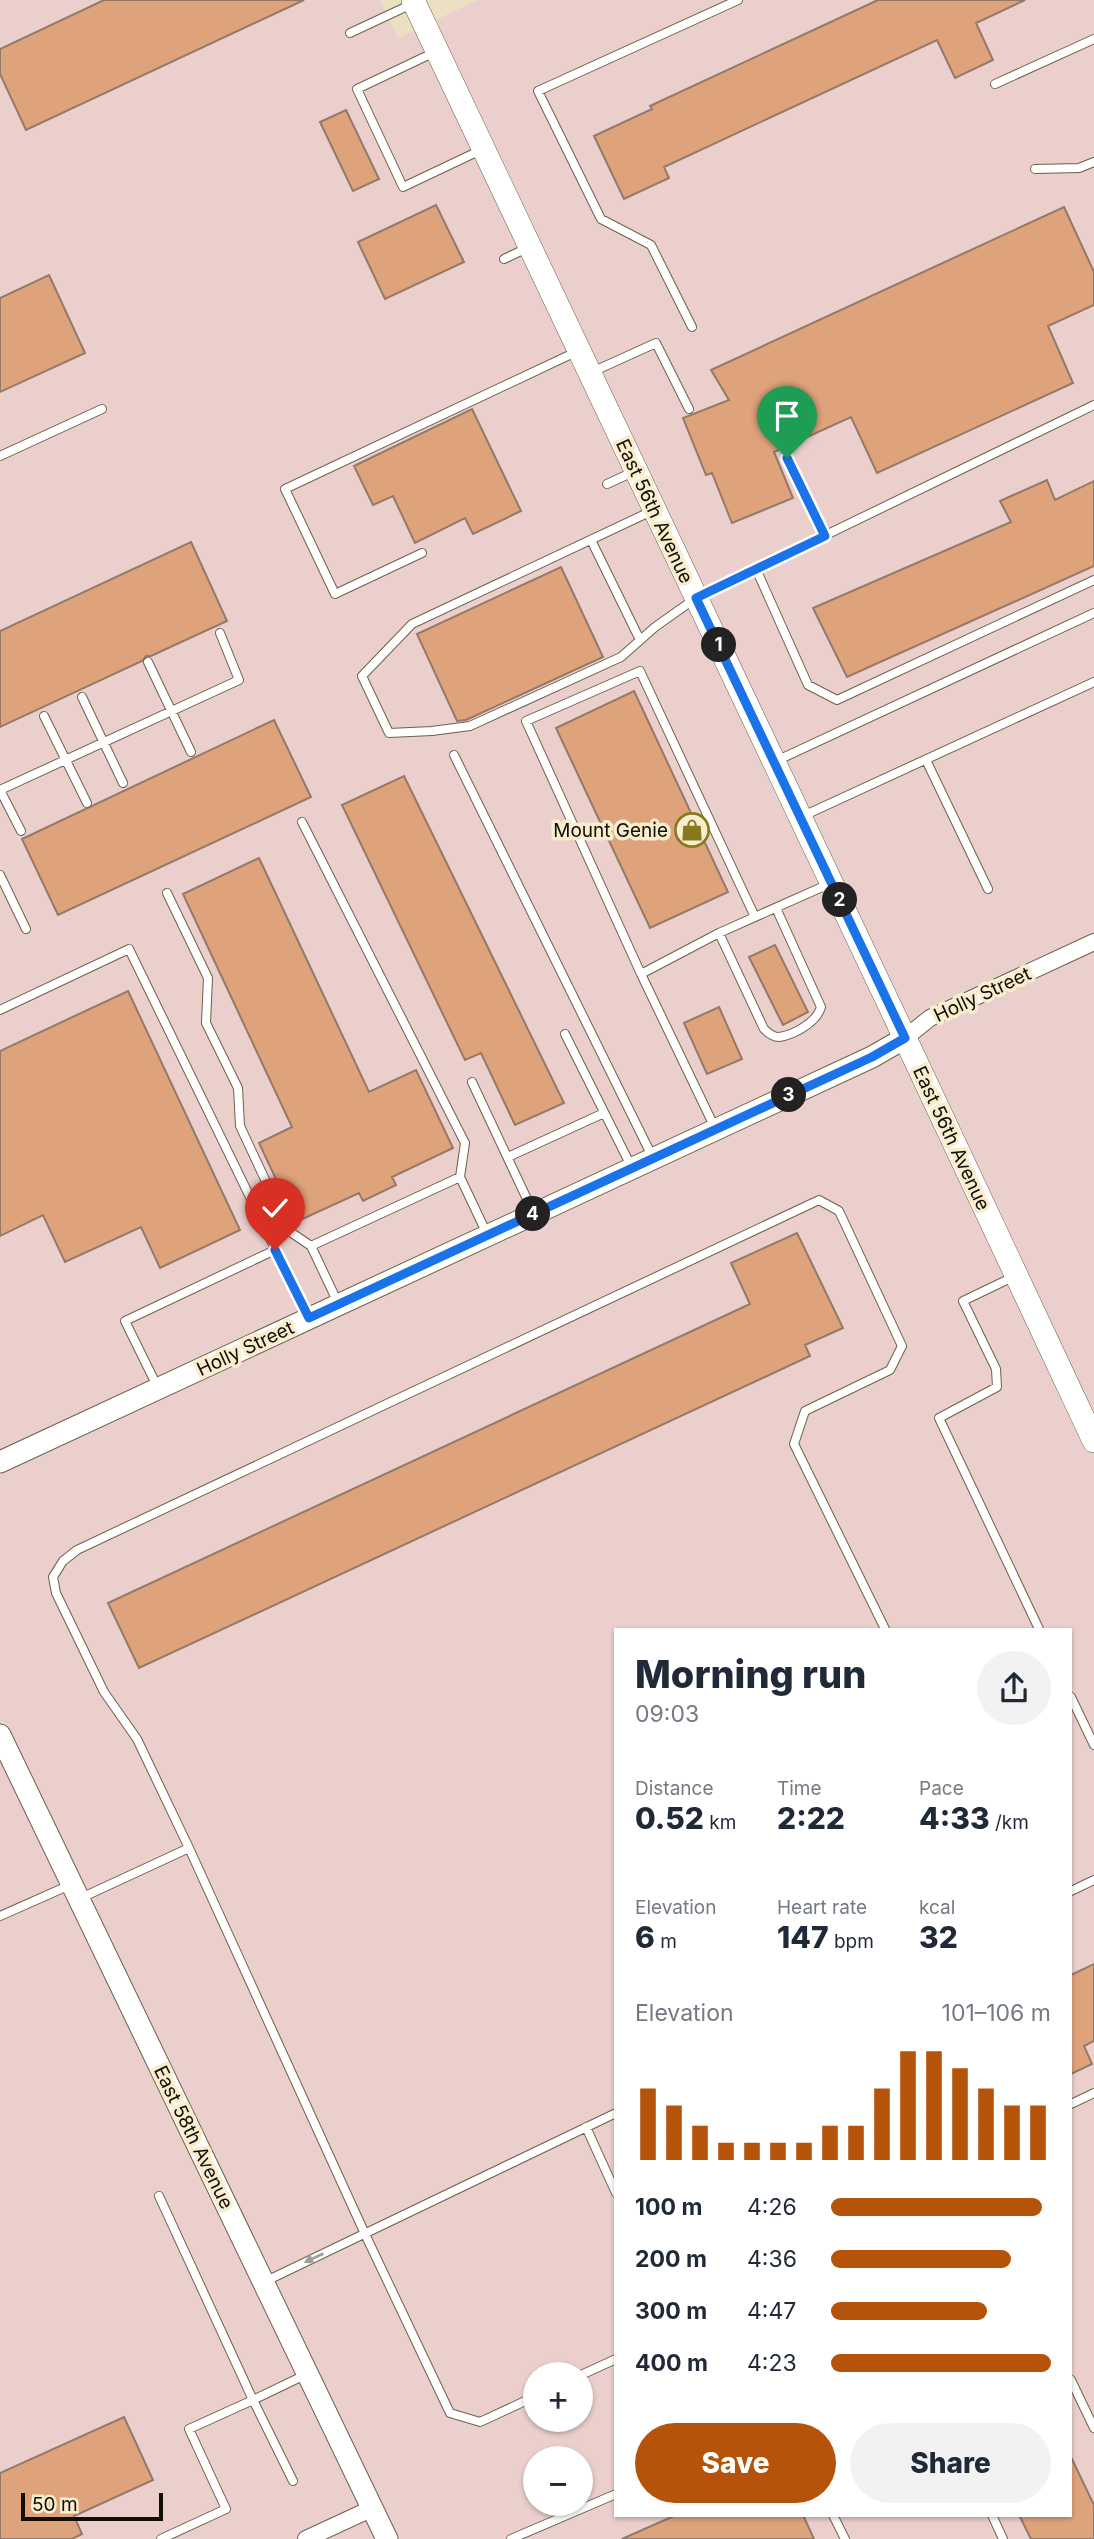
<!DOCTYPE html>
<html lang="en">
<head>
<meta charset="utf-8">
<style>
  body { margin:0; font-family:Inter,sans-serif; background:#f2f2f3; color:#1f2937; height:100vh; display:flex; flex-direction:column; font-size:26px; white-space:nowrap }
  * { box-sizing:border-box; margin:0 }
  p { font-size:23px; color:#747a83 }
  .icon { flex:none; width:38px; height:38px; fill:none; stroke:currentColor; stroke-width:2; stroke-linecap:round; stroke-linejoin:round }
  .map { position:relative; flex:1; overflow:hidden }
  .panel { position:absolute; left:614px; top:1628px; width:458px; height:889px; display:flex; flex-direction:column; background:#fff; border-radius:0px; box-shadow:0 2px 5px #0004 }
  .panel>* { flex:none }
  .buttons { position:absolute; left:523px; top:2362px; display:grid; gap:14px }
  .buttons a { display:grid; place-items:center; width:70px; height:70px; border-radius:50%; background:#fff; box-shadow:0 2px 5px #0004; font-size:35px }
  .scale { position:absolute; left:21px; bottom:18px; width:142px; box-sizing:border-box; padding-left:7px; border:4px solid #120e05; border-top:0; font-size:19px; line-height:24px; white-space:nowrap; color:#120e05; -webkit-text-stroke:5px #f8edce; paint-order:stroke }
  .pin { position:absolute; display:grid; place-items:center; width:60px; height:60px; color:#fff; margin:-72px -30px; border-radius:50% 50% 50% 0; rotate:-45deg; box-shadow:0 0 7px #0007 }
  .pin .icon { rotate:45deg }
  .km { position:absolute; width:35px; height:35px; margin:-18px; border-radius:50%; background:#222; color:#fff; font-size:19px; line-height:35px; text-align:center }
  .round { display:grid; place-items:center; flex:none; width:74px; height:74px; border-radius:37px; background:#f2f2f3 }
  .head { display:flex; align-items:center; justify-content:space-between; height:119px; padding:0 21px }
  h1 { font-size:38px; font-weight:800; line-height:52px }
  .metrics { display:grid; grid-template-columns:repeat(3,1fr); gap:10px; height:119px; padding:7px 21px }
  .metrics div { display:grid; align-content:center }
  .metrics b { font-size:30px; font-weight:800 }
  .metrics small { font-size:19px; font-weight:400 }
  .metrics p { font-size:19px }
  .chart { height:196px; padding:14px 21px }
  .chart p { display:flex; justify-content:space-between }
  .chart svg { width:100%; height:126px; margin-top:7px; stroke:#b45309; stroke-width:6 }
  .action { display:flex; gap:14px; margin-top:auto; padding:14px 21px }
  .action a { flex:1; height:80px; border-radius:42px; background:#b45309; color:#fff; font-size:28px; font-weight:800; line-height:80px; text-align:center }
  .action a+a { background:#f2f2f3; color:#1f2937 }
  ul { padding:0 21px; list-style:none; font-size:23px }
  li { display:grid; grid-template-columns:112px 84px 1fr; align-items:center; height:52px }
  li i { height:18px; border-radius:9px; background:#b45309 }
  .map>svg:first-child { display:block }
  .industrial { fill:#eacfcd; fill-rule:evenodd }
  .building { fill:#dfa37c; stroke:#947968; stroke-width:2 }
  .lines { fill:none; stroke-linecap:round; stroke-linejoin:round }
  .service-casing { stroke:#6b6247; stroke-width:10 }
  .minor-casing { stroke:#6b6247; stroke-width:18 }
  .tertiary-casing { stroke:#6b6247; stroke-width:23 }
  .secondary-casing { stroke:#6b6247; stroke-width:24 }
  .service { stroke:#fff; stroke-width:8 }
  .minor { stroke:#fff; stroke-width:16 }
  .tertiary { stroke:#fff; stroke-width:21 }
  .secondary { stroke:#fff; stroke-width:23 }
  .oneway { fill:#a09f9b }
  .route-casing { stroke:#fff; stroke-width:14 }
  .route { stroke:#1a73e8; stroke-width:9 }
  .labels { text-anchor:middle; stroke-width:7; stroke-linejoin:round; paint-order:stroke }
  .street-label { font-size:19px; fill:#120e05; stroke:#f8edce }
  .poi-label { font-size:19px; fill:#120e05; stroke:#f8edce; text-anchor:end }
</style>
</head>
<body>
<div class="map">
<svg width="1094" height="2539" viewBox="0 0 1094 2539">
  <rect width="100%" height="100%" fill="#ebe0c1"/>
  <!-- industrial -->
  <path class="industrial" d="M0,0H380L398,38L478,0H1094V2539H0ZM616,1629H1071V2515H616ZM536,2375H581V2420H536ZM536,2459H581V2504H536Z"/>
  <!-- building -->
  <path class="building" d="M104,0H304L26,130L0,74V49Z
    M878,0H1025L976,23L993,60L955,78L937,40L664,167L669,178L624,199L594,136L652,109L650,106Z
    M346,110L379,179L353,191L320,122Z
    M436,205L464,262L385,299L358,242Z
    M1064,207L1094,272V305L1048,326L1073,383L877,473L851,417L774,452L793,498L732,523L712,473L706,475L683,418L729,400L711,370Z
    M49,275L85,353L0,392V298Z
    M472,409L521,511L473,534L465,518L415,543L393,496L373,505L354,466Z
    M1047,480L1055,500L1094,481V566L847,677L813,608L1011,522L1000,501Z
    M191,542L227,621L151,656H146L142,661L0,727V631Z
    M561,567L603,657L466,720L457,721L417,634Z
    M634,691L728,892L650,928L556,728Z
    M274,720L311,797L58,915L22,839Z
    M404,776L564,1103L515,1125L481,1053L465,1060L342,805Z
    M259,858L369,1092L416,1070L453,1148L392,1177L396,1185L363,1201L359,1193L296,1222L259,1143L292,1127L183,894Z
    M775,945L808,1012L783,1025L749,957Z
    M128,991L240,1230L160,1268L141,1227L65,1262L43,1215L0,1236V1051Z
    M719,1007L742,1059L707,1074L684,1023Z
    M797,1233L843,1328L805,1345L810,1356L139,1668L108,1603L750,1304L731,1263Z
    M1094,1964V2041L1084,2046L1092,2064L1071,2074V1975Z
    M124,2417L153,2480L74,2516L82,2534L72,2539H0V2473Z
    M1071,2457L1094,2505V2539H1031L1019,2515H1071Z
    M676,2515H803L814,2539H622Z"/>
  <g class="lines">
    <!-- service casing -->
    <g class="service-casing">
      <path id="service" d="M350,33L412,4
        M435,52L357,89L403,187L481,150
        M995,84L1094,39
        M1035,169L1079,168L1094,162
        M504,259L527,248
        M692,327L651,245L601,219L538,91L738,0
        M592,372L656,343L689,409
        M0,456L102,409
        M787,458L825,536
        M607,484L633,472
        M654,510L412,624L362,676L389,733L432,731L470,726L621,657L655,627L696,598L1094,405
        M591,540L640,640
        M422,553L335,594L285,489L578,351
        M756,569L808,685L837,700L1094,580
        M148,662L191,752
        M82,697L123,783
        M44,716L87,803
        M454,755L653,1158
        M926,760L988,889
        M776,761L1094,613
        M803,816L1094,682
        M302,822L465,1143L460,1177
        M21,831L0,790L239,680L220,633
        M0,875L26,929
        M167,893L208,978L206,1023L238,1088L240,1126L289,1231L311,1246
        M719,933L764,1029C768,1033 773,1037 779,1037C794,1035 817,1022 821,1007L776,908
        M641,974L526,721L640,671L755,917
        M0,1010L129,949L309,1318
        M565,1034L632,1168
        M472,1082L534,1214
        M715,1128L641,974L719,933L829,884
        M508,1157L604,1113
        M1013,1277L963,1301L996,1369L997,1387L939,1418L1039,1629
        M339,1305L311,1246L460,1177L487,1234
        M158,1388L125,1321L275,1250
        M1071,1697L1094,1745
        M1071,1891L1094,1880
        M81,1898L189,1848
        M0,1916L70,1885
        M1071,2104L1094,2093
        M586,2127L616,2193
        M159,2196L253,2400L189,2429L226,2509L161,2539
        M264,2282L616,2113
        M581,2375L616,2359
        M1071,2380L1094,2428
        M536,2396L480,2422L450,2413L365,2234L189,1848L137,1739L104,1692L56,1593L53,1577L63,1561L77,1550L819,1200L839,1211L902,1346L890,1370L805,1411L794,1444L885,1629
        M293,2481L253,2400L305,2375
        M833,2515L845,2539
        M992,2515L1003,2539
        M511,2539L616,2494"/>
    </g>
    <!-- minor casing -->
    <g class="minor-casing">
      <path id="minor" d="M905,1038L930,1018L1094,942
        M306,2539L373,2508"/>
    </g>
    <!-- tertiary casing -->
    <g class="tertiary-casing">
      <path id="tertiary" d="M0,1462L872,1057L905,1038
        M0,1735L387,2539"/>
    </g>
    <!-- secondary casing -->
    <g class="secondary-casing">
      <path id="secondary" d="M413,0L905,1038L1094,1441"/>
    </g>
    <!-- service -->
    <use href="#service" class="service"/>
    <!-- minor -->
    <use href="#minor" class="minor"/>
    <!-- tertiary -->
    <use href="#tertiary" class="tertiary"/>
    <!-- secondary -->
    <use href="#secondary" class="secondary"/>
  </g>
  <!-- one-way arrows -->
  <defs><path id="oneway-solid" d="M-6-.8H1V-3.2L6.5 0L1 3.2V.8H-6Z" transform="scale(1.75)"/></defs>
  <use class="oneway" href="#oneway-solid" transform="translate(314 2258) rotate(155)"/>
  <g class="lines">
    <!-- route casing -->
    <g class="route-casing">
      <path id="route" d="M275,1250L309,1318L872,1057L905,1038L696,598L825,536L787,458"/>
    </g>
    <!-- route -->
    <use href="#route" class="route"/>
  </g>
  <!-- icons -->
  <defs>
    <g id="shop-ring" transform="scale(1.75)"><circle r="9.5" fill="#f8edce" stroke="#88791d" stroke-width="1.5"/><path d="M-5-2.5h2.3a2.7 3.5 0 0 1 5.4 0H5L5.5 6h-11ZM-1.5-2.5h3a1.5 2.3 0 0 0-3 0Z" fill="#88791d"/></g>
  </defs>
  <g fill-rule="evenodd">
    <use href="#shop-ring" x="692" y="830"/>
  </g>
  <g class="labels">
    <!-- street labels -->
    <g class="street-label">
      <text transform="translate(655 511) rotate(65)" y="7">East 56th Avenue</text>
      <text transform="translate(982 994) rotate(-25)" y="7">Holly Street</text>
      <text transform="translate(952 1138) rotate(65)" y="7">East 56th Avenue</text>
      <text transform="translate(245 1348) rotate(-25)" y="7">Holly Street</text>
      <text transform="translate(194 2137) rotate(64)" y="7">East 58th Avenue</text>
    </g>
    <!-- poi labels -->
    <g class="poi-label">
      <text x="668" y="837">Mount Genie</text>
    </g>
  </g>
</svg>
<div class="buttons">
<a>+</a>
<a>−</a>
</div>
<div class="scale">50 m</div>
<div class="pin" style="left:787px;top:458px;background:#1e9e55"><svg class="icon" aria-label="arrive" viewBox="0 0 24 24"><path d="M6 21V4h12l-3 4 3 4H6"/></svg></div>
<div class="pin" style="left:275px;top:1250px;background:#d93025"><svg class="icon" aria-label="check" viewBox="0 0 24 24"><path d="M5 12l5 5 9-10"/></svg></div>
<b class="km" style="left:719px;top:645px">1</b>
<b class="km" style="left:840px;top:900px">2</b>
<b class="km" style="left:789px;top:1095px">3</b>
<b class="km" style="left:533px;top:1214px">4</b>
<section class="panel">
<div class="head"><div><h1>Morning run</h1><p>09:03</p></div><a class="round"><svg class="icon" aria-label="share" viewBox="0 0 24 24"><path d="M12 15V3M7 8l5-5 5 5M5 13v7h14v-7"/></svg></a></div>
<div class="metrics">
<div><p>Distance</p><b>0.52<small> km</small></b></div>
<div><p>Time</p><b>2:22</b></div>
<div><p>Pace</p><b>4:33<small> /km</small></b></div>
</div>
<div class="metrics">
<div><p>Elevation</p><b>6<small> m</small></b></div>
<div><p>Heart rate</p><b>147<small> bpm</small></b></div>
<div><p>kcal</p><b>32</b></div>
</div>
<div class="chart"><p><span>Elevation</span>101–106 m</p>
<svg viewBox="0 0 160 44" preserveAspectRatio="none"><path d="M5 44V19M15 44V25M25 44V32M35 44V38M45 44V38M55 44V38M65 44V38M75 44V32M85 44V32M95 44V19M105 44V6M115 44V6M125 44V12M135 44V19M145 44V25M155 44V25"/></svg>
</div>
<ul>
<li><b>100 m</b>4:26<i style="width:96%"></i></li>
<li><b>200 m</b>4:36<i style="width:82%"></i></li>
<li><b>300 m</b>4:47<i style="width:71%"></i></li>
<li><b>400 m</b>4:23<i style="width:100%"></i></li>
</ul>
<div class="action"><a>Save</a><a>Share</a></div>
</section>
</div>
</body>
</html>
